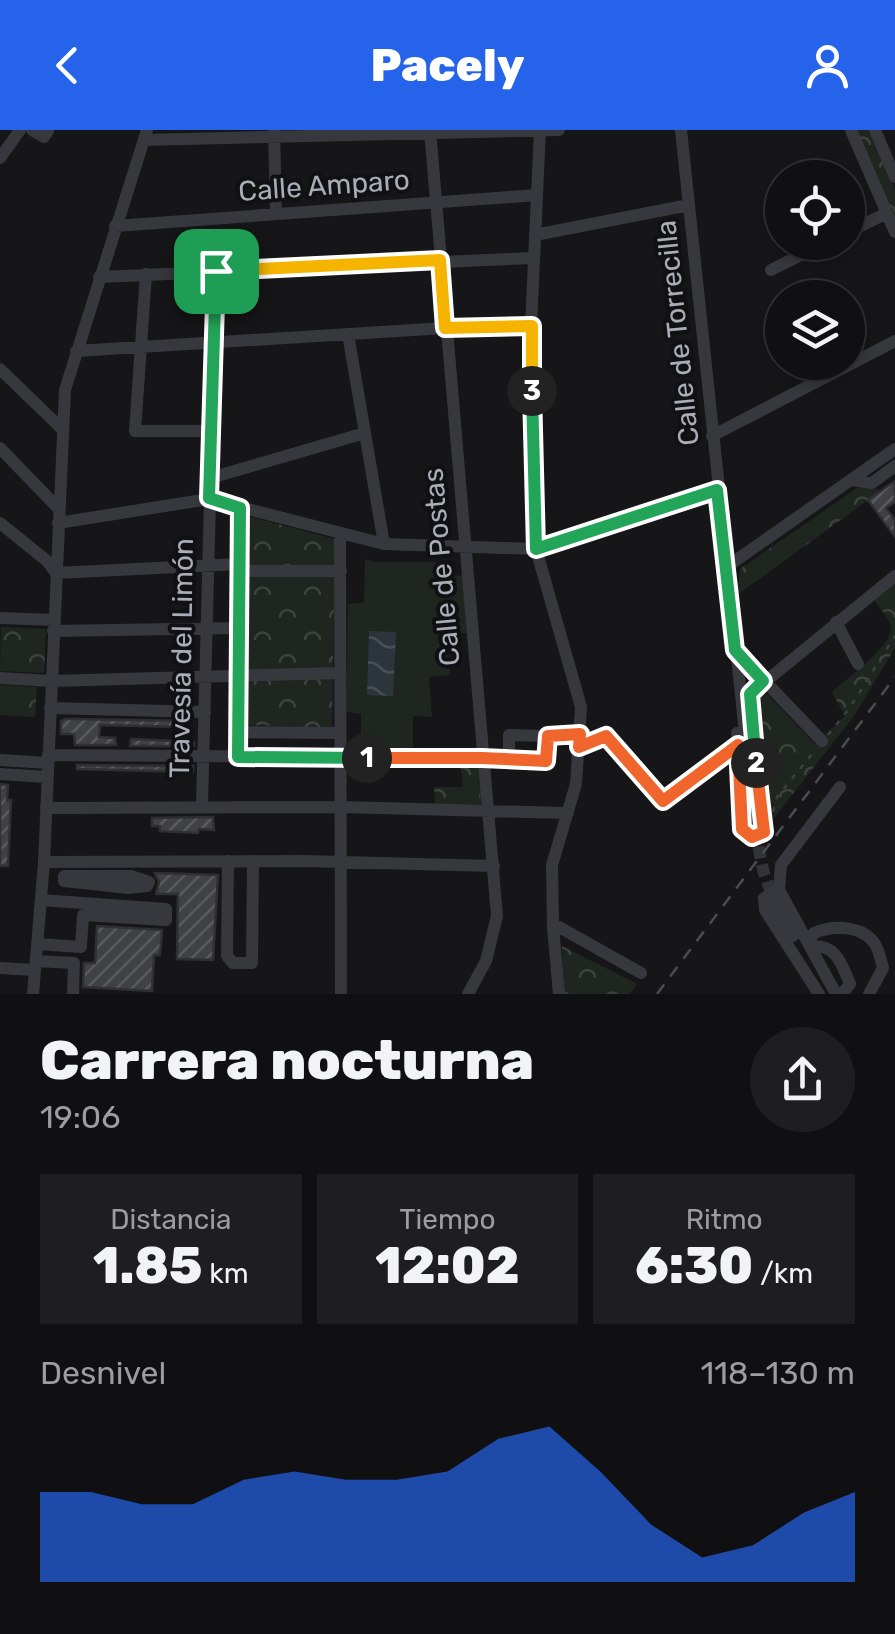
<!DOCTYPE html>
<html lang="es">
<head>
<meta charset="utf-8">
<style>
  body { margin:0; font-family:Rubik,sans-serif; background:#1e1e20; color:#f1f3f6; height:100vh; display:flex; flex-direction:column; font-size:38px; white-space:nowrap }
  * { box-sizing:border-box; margin:0 }
  p { font-size:32px; color:#9c9d9f }
  .icon { flex:none; width:55px; height:55px; fill:none; stroke:currentColor; stroke-width:2; stroke-linecap:round; stroke-linejoin:round }
  .map { position:relative; height:864px; overflow:hidden }
  .details { display:flex; flex-direction:column; background:#101012; flex:1 }
  .details>* { flex:none }
  .tools { position:absolute; left:765px; top:30px; display:grid; gap:20px }
  .tools a { display:grid; place-items:center; width:100px; height:100px; border-radius:50%; background:#101012; box-shadow:0 5px 15px #0003,0 0 0 2px #303032; font-size:50px }
  .pin { position:absolute; display:grid; place-items:center; width:85px; height:85px; color:#fff; margin:-42px; border-radius:20px; box-shadow:0 5px 15px #0006 }
  .km { position:absolute; width:50px; height:50px; margin:-25px; border-radius:50%; background:#222; color:#fff; font-size:28px; line-height:50px; text-align:center }
  .round { display:grid; place-items:center; flex:none; width:105px; height:105px; border-radius:52px; background:#1e1e20 }
  .headline { display:flex; align-items:center; justify-content:space-between; height:170px; padding:0 40px }
  h1 { font-size:55px; font-weight:800; line-height:75px }
  .metrics { display:grid; grid-template-columns:repeat(3,1fr); gap:15px; height:170px; padding:10px 40px }
  .metrics div { display:grid; align-content:center; border-radius:0px; background:#1e1e20; text-align:center }
  .metrics b { font-size:50px; font-weight:800 }
  .metrics small { font-size:28px; font-weight:400 }
  .metrics p { font-size:28px }
  .chart { height:280px; padding:20px 40px }
  .chart p { display:flex; justify-content:space-between }
  .chart svg { width:100%; height:180px; margin-top:10px; fill:#2563eb; opacity:.7 }
  header { display:flex; justify-content:space-between; align-items:center; height:130px; padding:0 40px; background:#2563eb; color:#fff; font-size:45px; font-weight:800 }
  .map>svg:first-child { display:block }
  .grass { fill:#1e261f }
  .park { fill:url(#park-crowns) }
  .water { fill:url(#water-waves) }
  .building { fill:url(#building-hatch); stroke:#303034; stroke-width:2.5 }
  .lines { fill:none; stroke-linecap:round; stroke-linejoin:round }
  .minor-tunnel { stroke:#333438; stroke-width:12; stroke-dasharray:12 6; stroke-linecap:butt }
  .path { stroke:#3d3f44; stroke-width:2.5; stroke-dasharray:5 8; stroke-linecap:butt }
  .minor { stroke:#37383d; stroke-width:12 }
  .rail { stroke:#4a4c52; stroke-width:2.5; stroke-dasharray:12 10; stroke-linecap:butt }
  .split-1-casing { stroke:#fff; stroke-width:20 }
  .split-2-casing { stroke:#fff; stroke-width:20 }
  .split-3-casing { stroke:#fff; stroke-width:20 }
  .split-4-casing { stroke:#fff; stroke-width:20 }
  .split-1 { stroke:#22a559; stroke-width:12 }
  .split-2 { stroke:#f0652b; stroke-width:12 }
  .split-3 { stroke:#22a559; stroke-width:12 }
  .split-4 { stroke:#f5b400; stroke-width:12 }
  .labels { text-anchor:middle; stroke-width:8; stroke-linejoin:round; paint-order:stroke }
  .street-label { font-size:28px; fill:#a8adb8; stroke:#111113 }
</style>
</head>
<body>
<header><svg class="icon" aria-label="back" viewBox="0 0 24 24"><path d="M15 5l-7 7 7 7"/></svg>Pacely<svg class="icon" aria-label="person" viewBox="0 0 24 24"><circle cx="12" cy="8" r="4"/><path d="M4 21q1-7 8-7t8 7"/></svg></header>
<div class="map">
<svg width="895" height="864" viewBox="0 0 895 864">
  <defs>
    <pattern id="park-crowns" width="20" height="18" patternUnits="userSpaceOnUse" patternTransform="scale(2.5)"><rect width="20" height="18" fill="#1e261f"/><path d="M2 6a3 3 0 1 1 6 0M12 15a3 3 0 1 1 6 0" fill="none" stroke="#3c433d"/></pattern>
    <pattern id="water-waves" width="16" height="10" patternUnits="userSpaceOnUse" patternTransform="scale(2.5)"><rect width="16" height="10" fill="#2c353c"/><path d="M0 5q4-4 8 0t8 0" fill="none" stroke="#485056"/></pattern>
    <pattern id="building-hatch" width="6" height="6" patternUnits="userSpaceOnUse" patternTransform="scale(2.5)"><rect width="6" height="6" fill="#404145"/><path d="M-1 1l2-2M0 6l6-6M5 7l2-2" fill="none" stroke="#595a5e"/></pattern>
  </defs>
  <rect width="100%" height="100%" fill="#161618"/>
  <!-- grass -->
  <path class="grass" d="M365,429L376,432H436L437,447L463,445L467,503L453,504V518L448,520L450,545L429,547L432,587L413,586V621L361,620V584L346,582L348,474L364,472Z"/>
  <!-- park -->
  <path class="park" d="M855,0H870L895,59V94Z
    M860,356L882,360L737,465L740,439Z
    M243,385L335,409L332,598L244,595Z
    M895,454V518L854,586L774,688L754,572L764,561L815,614L845,586L832,562C846,549 892,517 891,498C890,488 880,479 874,470Z
    M1,497L46,499L44,543L0,541Z
    M0,555L37,557L35,587L0,585Z
    M460,632H478L481,674H435L434,657H463Z
    M562,816L637,854L630,864H564Z"/>
  <!-- water -->
  <path class="water" d="M369,501L396,502L393,566L367,565Z"/>
  <!-- building -->
  <path class="building" d="M895,351V372L886,378L895,390V407L868,370Z
    M65,589H74L183,591L182,597L100,595L99,607L115,608L116,615H75L74,604H61V591Z
    M131,609L194,612V616H130Z
    M77,635L193,636V642L77,639Z
    M0,654L8,655L7,670H11L8,736H0Z
    M213,687L214,700L199,699L198,703L160,701V696H152V688Z
    M155,743L218,745L213,830L177,829L178,764H156L159,752Z
    M97,796L162,800L160,825H154L152,861L83,857L84,833H95Z"/>
  <g class="lines">
    <!-- minor-tunnel -->
    <path class="minor-tunnel" d="M755,699L763,740L774,771"/>
    <!-- path -->
    <path class="path" d="M828,605L849,579L895,506
      M773,682L777,667L816,619"/>
    <!-- minor -->
    <path class="minor" d="M32,0L44,7L48,1
      M274,0L276,83
      M430,0L497,786L486,831L468,864
      M540,0L531,196L535,404L536,419L581,577L576,654L552,735L553,797L559,864
      M681,0L755,697
      M851,0L895,102
      M875,0L895,47
      M144,10L559,0
      M0,28L20,0
      M115,96L537,65
      M848,102L887,83
      M535,105L689,75
      M771,140L827,112
      M146,144L135,301H212
      M99,147L533,128
      M348,204L384,414
      M76,221L445,198L531,196
      M0,239L61,298
      M712,306L895,211
      M0,318L58,378
      M210,348L365,303
      M853,350L872,353L895,336
      M0,393L47,431L56,443L239,434
      M58,393L209,369L384,414L536,419L717,360
      M340,405L341,864
      M725,438L895,319
      M239,441H341
      M0,488L54,490
      M836,492L858,534
      M53,501L237,498
      M735,520L822,611
      M0,548L51,551L339,543
      M50,578L205,582
      M753,600L750,564L895,446
      M237,602L339,603
      M737,603L743,699L752,707L764,702L756,629
      M547,606L580,603
      M579,617L606,606L663,671L738,615
      M48,625L482,628C502,633 525,631 546,631L547,606L509,605V631
      M238,627L241,377
      M0,630L48,633
      M0,644L47,647
      M202,676L216,141
      M46,678L342,677L568,683
      M228,731L227,826L233,833H252L253,731
      M44,732L304,731L494,736
      M64,746H131L149,752L147,756L128,758L64,751Z
      M779,760L781,735L840,657
      M775,774L793,806
      M553,797H559L641,843
      M808,813L814,803C832,795 863,795 875,814C879,820 881,831 883,838L869,864
      M37,814L81,817L83,785L166,790V779L41,770
      M810,816C836,814 841,832 850,854L842,864
      M36,831L74,833L73,864
      M0,838L35,840
      M33,864L44,732L65,260L147,0
      M819,864L765,780L764,768L779,760L836,864"/>
    <!-- rail -->
    <path class="rail" d="M657,864L895,547"/>
  </g>
  <g class="lines">
    <!-- split-1 casing -->
    <g class="split-1-casing">
      <path id="split-1" d="M216,141L209,368L240,378L238,627L367,628"/>
    </g>
    <!-- split-2 casing -->
    <g class="split-2-casing">
      <path id="split-2" d="M367,628H482L546,631L548,606L580,604L579,617L606,606L663,671L738,615L742,699L752,707L764,702L756,633"/>
    </g>
    <!-- split-3 casing -->
    <g class="split-3-casing">
      <path id="split-3" d="M532,261L536,419L717,360L735,520L763,551L750,564L756,633"/>
    </g>
    <!-- split-4 casing -->
    <g class="split-4-casing">
      <path id="split-4" d="M216,141L440,130L445,198L532,196V261"/>
    </g>
    <!-- split-1 -->
    <use href="#split-1" class="split-1"/>
    <!-- split-2 -->
    <use href="#split-2" class="split-2"/>
    <!-- split-3 -->
    <use href="#split-3" class="split-3"/>
    <!-- split-4 -->
    <use href="#split-4" class="split-4"/>
  </g>
  <g class="labels">
    <!-- street labels -->
    <g class="street-label">
      <text transform="translate(324 55) rotate(-4)" y="10">Calle Amparo</text>
      <text transform="translate(677 203) rotate(-96)" y="10">Calle de Torrecilla</text>
      <text transform="translate(441 437) rotate(-95)" y="10">Calle de Postas</text>
      <text transform="translate(181 528) rotate(-89)" y="10">Travesía del Limón</text>
    </g>
  </g>
</svg>
<div class="tools">
<a><svg class="icon" aria-label="locate" viewBox="0 0 24 24"><circle cx="12" cy="12" r="6"/><path d="M12 2v4M12 18v4M2 12h4M18 12h4"/></svg></a>
<a><svg class="icon" aria-label="layers" viewBox="0 0 24 24"><path d="M12 4l9 5-9 5-9-5zM3 14l9 5 9-5"/></svg></a>
</div>
<div class="pin" style="left:216px;top:141px;background:#1e9e55"><svg class="icon" aria-label="arrive" viewBox="0 0 24 24"><path d="M6 21V4h12l-3 4 3 4H6"/></svg></div>
<b class="km" style="left:367px;top:628px">1</b>
<b class="km" style="left:756px;top:633px">2</b>
<b class="km" style="left:532px;top:261px">3</b>
</div>
<section class="details">
<div class="headline"><div><h1>Carrera nocturna</h1><p>19:06</p></div><a class="round"><svg class="icon" aria-label="share" viewBox="0 0 24 24"><path d="M12 15V3M7 8l5-5 5 5M5 13v7h14v-7"/></svg></a></div>
<div class="metrics">
<div><p>Distancia</p><b>1.85<small> km</small></b></div>
<div><p>Tiempo</p><b>12:02</b></div>
<div><p>Ritmo</p><b>6:30<small> /km</small></b></div>
</div>
<div class="chart"><p><span>Desnivel</span>118–130 m</p>
<svg viewBox="0 0 160 44" preserveAspectRatio="none"><path d="M0 44V22L10 22L20 25L30 25L40 19L50 17L60 19L70 19L80 17L90 9L100 6L110 17L120 30L130 38L140 35L150 27L160 22V44z"/></svg>
</div>
</section>
</body>
</html>
